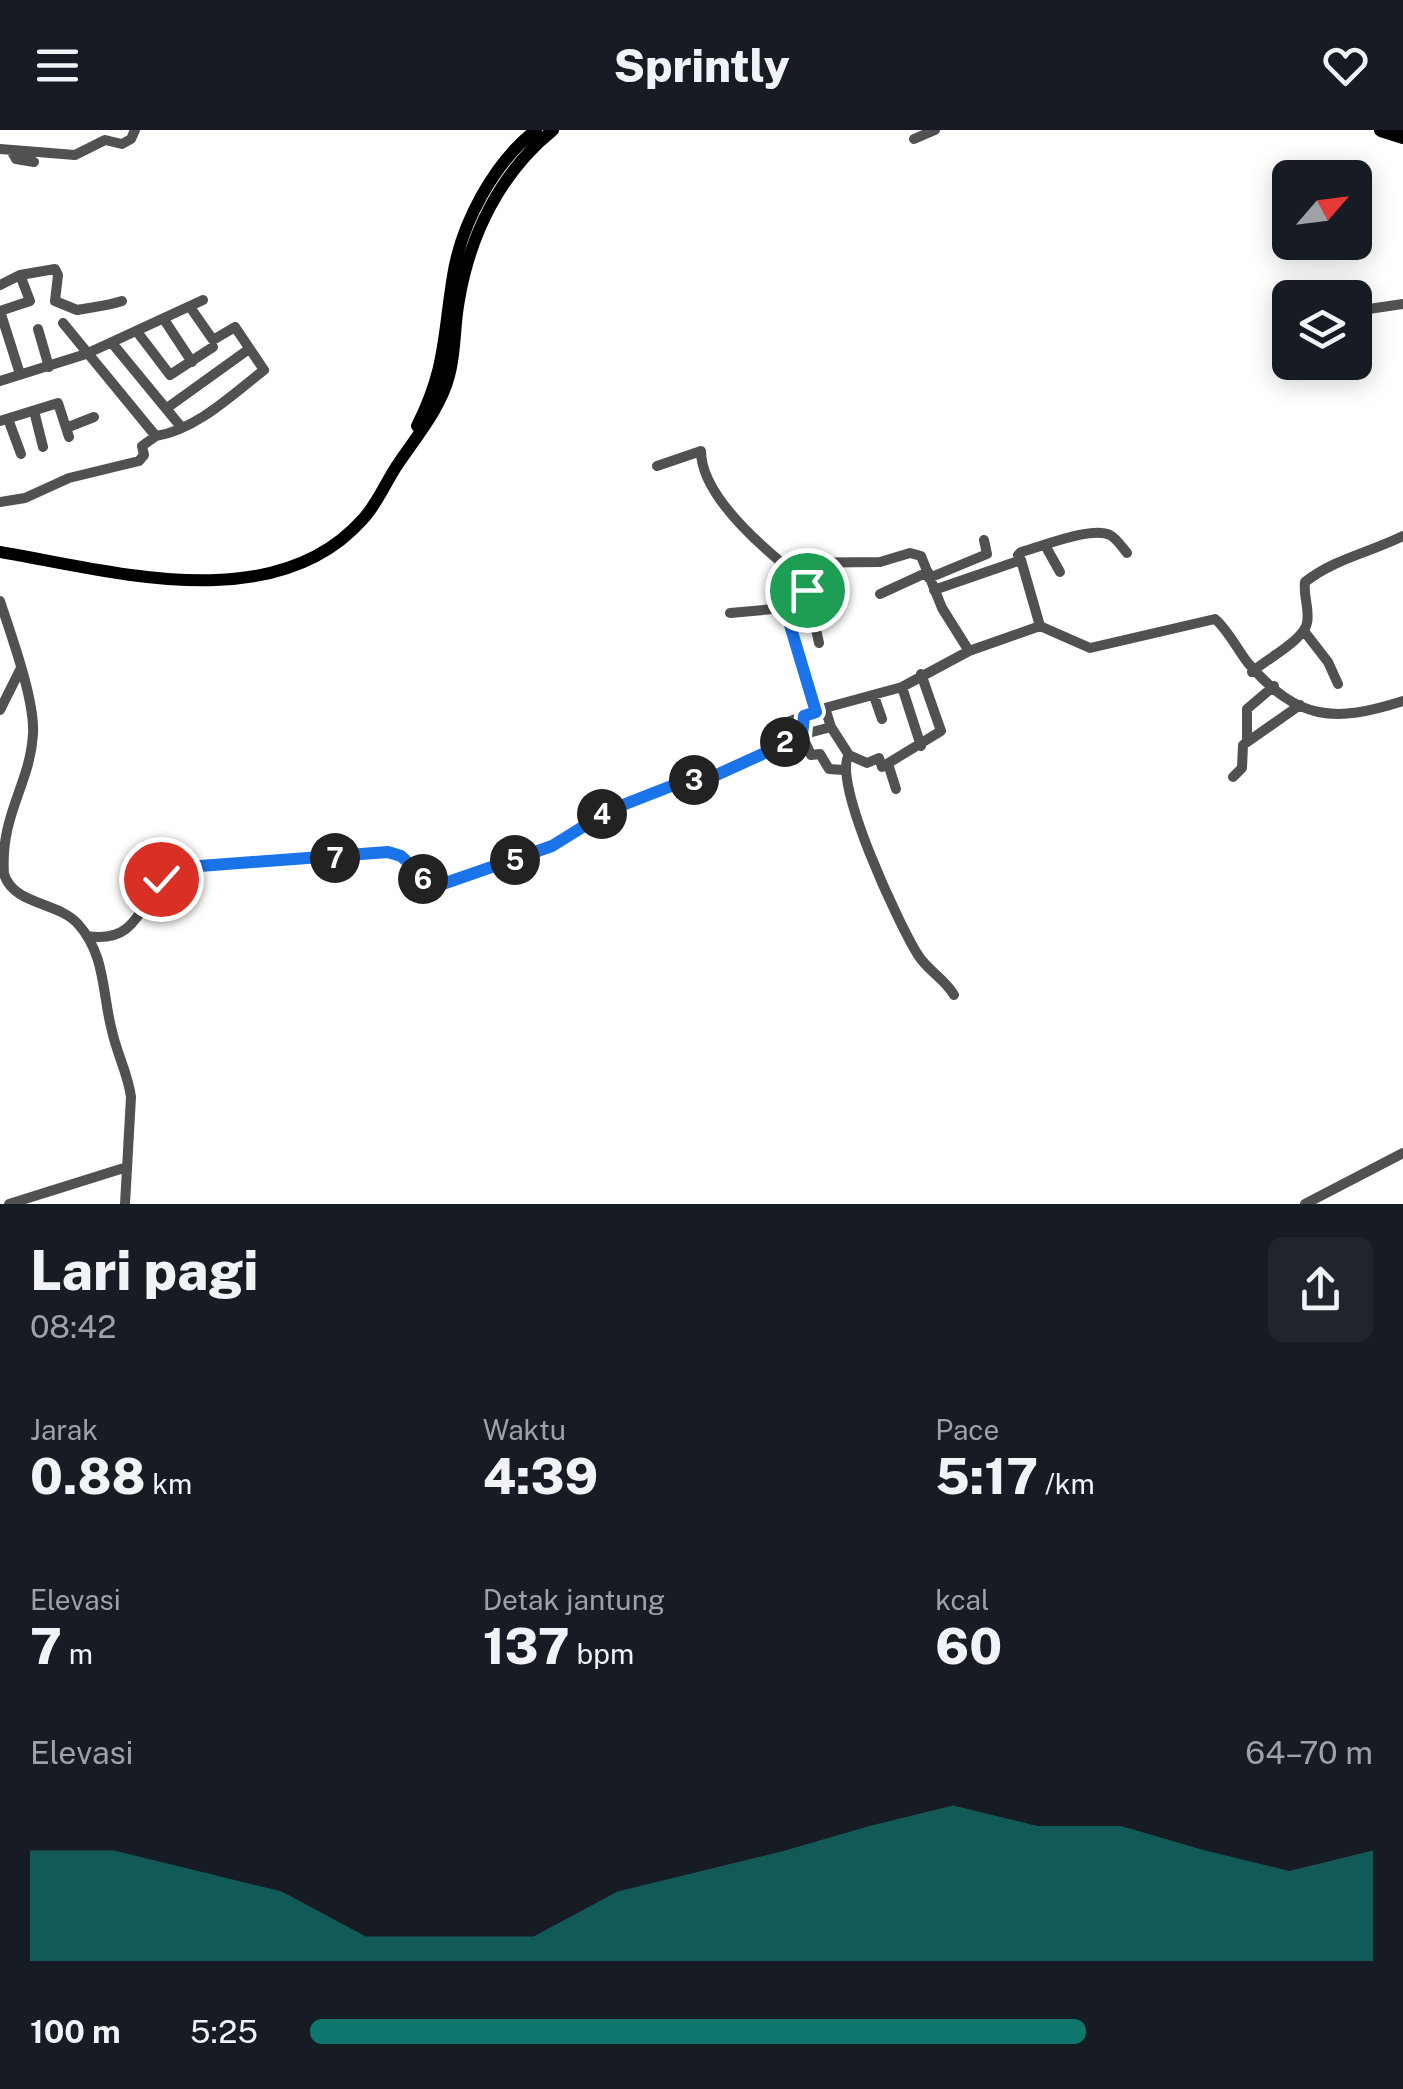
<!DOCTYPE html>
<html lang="id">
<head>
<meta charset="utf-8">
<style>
  body { margin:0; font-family:"Public Sans",sans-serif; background:#20242c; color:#f1f3f6; height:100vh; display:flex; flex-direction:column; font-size:38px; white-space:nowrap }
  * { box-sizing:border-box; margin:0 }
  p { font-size:32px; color:#9ea1a6 }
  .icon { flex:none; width:55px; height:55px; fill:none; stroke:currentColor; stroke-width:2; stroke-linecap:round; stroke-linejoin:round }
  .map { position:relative; height:1074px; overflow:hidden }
  .panel { display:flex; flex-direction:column; background:#171b24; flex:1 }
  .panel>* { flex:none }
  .needle { width:65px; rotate:62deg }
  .buttons { position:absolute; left:1272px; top:30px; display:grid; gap:20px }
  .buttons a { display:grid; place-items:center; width:100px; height:100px; border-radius:15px; background:#171b24; box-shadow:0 5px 25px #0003; font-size:50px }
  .pin { position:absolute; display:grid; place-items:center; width:85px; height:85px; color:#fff; margin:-42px; border:5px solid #fff; border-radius:50%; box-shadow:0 2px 10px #0007 }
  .km { position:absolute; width:50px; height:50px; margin:-25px; border-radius:50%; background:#222; color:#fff; font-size:28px; line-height:50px; text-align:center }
  .round { display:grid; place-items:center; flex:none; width:105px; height:105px; border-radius:15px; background:#20242c }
  .summary { display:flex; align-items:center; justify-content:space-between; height:170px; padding:0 30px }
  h1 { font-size:55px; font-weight:800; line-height:75px }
  .stats { display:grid; grid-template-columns:repeat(3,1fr); gap:15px; height:170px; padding:10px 30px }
  .stats div { display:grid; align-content:center }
  .stats b { font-size:50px; font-weight:800 }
  .stats small { font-size:28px; font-weight:400 }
  .stats p { font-size:28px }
  .chart { height:280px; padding:20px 30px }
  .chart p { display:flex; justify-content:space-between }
  .chart svg { width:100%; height:180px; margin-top:10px; fill:#0f766e; opacity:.7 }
  ul { padding:0 30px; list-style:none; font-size:32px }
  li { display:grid; grid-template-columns:160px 120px 1fr; align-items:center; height:75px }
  li i { height:25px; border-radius:12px; background:#0f766e }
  header { display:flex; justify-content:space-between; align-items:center; height:130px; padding:0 30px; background:#171b24; font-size:45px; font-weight:800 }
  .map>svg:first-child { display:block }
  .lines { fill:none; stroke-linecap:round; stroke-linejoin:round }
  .minor { stroke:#515151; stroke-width:10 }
  .major { stroke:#000; stroke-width:12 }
  .highway { stroke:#000; stroke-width:14 }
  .route-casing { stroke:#fff; stroke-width:20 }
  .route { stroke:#1a73e8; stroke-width:12 }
</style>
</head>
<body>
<header><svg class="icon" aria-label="menu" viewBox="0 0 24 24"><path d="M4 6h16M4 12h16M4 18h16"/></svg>Sprintly<svg class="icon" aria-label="heart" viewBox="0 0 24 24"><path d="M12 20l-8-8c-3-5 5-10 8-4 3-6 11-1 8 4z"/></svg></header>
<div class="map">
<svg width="1403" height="1074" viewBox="0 0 1403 1074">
  <rect width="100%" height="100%" fill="#fff"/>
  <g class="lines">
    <!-- minor -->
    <path class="minor" d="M914,9L935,0
      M0,19L75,25L105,10L122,14L131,9L135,0
      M11,20L16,29L34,32
      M20,145L55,139L58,145L55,171L77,180C92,177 107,176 122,171
      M0,155L20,145L30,171L0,181L20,244
      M1355,181L1403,174
      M165,191L192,232
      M63,193L150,299L156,306C196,300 233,264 264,240L235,197L213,210L190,177
      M38,199L49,237
      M138,203L170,245L213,217
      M112,213L182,298
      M0,251L86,224L203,170
      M167,278L249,219
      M34,281L43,317
      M8,289L21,324
      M0,291L58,273L69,307
      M66,298L94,287
      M657,336L701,321C701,362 752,408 782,433L880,432L910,423L921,426L942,478L969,521
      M0,372L25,368L69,348L139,331L144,325L142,316L156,306
      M1046,417L1060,442
      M1021,430L1018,425L1021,422C1041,417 1091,396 1110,405C1117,409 1122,417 1127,423
      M782,433L781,465L816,582
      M929,448L987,424L984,410
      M807,459L819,513
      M934,460L1021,430L1040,496L1090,518L1215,489C1228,500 1237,519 1248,533C1298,591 1334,593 1403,571
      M880,464L928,442
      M0,471C11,505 35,570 33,604C30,655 0,684 4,744C13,775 59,772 78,794C106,825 102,864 112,901C117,924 128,944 131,967L125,1074
      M784,475L837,465
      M730,483L785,478
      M1304,501L1328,532L1338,554
      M1252,542C1265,530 1304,510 1307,493C1310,480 1303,465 1305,452C1334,429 1371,422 1403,406
      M921,544L941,601L882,637L879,628L867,633L849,625C831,650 900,797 918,825C928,841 945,849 954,865
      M902,557L921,616
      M874,566L882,589
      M825,578L831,597L849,625
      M0,580L20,540
      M804,586L802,605L811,625L820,624L829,639L844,640
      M772,598L825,578L902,557L969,521L1040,496
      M1247,612V579L1274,556
      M888,634L896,659
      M1233,647L1242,638L1243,615L1300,575
      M87,806C138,814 139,774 165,745L200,736L394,722L429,755L451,753L552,716L626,673L679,653L711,647L797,606L831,597
      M9,1074L127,1037
      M1305,1074L1403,1023"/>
    <!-- major -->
    <path class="major" d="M417,296C446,239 443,206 453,146C461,94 494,32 536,0
      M0,422C112,441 275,489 363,389C377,374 385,354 396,337C415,308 440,280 449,246C456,221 454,195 459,170C470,104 501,42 553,0"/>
    <!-- highway -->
    <path class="highway" d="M1381,0L1403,7"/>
  </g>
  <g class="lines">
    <!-- route casing -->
    <g class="route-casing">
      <path id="route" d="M161,749L176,741L200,736L388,722L401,726L434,757L552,716L610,680L679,653L712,647L802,606L804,586L816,582L784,475L809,470L807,460"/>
    </g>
    <!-- route -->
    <use href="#route" class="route"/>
  </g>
</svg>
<div class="buttons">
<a><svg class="needle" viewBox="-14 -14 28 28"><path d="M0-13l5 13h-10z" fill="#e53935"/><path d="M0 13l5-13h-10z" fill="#9ea1a6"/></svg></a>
<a><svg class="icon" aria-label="layers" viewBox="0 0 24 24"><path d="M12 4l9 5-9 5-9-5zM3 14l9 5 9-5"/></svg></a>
</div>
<div class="pin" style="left:807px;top:460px;background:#1e9e55"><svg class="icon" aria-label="arrive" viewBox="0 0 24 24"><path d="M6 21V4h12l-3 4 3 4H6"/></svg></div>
<div class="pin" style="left:161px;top:749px;background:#d93025"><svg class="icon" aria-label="check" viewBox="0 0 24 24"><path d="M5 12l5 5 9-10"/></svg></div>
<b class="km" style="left:785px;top:612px">2</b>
<b class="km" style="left:694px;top:650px">3</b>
<b class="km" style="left:602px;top:684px">4</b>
<b class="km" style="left:515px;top:730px">5</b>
<b class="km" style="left:423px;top:749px">6</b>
<b class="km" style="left:335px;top:728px">7</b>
</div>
<section class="panel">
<div class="summary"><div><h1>Lari pagi</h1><p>08:42</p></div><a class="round"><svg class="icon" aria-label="share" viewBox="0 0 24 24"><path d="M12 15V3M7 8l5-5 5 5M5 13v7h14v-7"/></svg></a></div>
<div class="stats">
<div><p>Jarak</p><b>0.88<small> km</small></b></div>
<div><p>Waktu</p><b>4:39</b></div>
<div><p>Pace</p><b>5:17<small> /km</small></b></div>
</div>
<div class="stats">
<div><p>Elevasi</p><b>7<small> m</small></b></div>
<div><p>Detak jantung</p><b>137<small> bpm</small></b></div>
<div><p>kcal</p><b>60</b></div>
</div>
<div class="chart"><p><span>Elevasi</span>64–70 m</p>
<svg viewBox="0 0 160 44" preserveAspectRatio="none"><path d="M0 44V17L10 17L20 22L30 27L40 38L50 38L60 38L70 27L80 22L90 17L100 11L110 6L120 11L130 11L140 17L150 22L160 17V44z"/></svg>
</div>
<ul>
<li><b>100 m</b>5:25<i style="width:73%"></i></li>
</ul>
</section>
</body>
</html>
